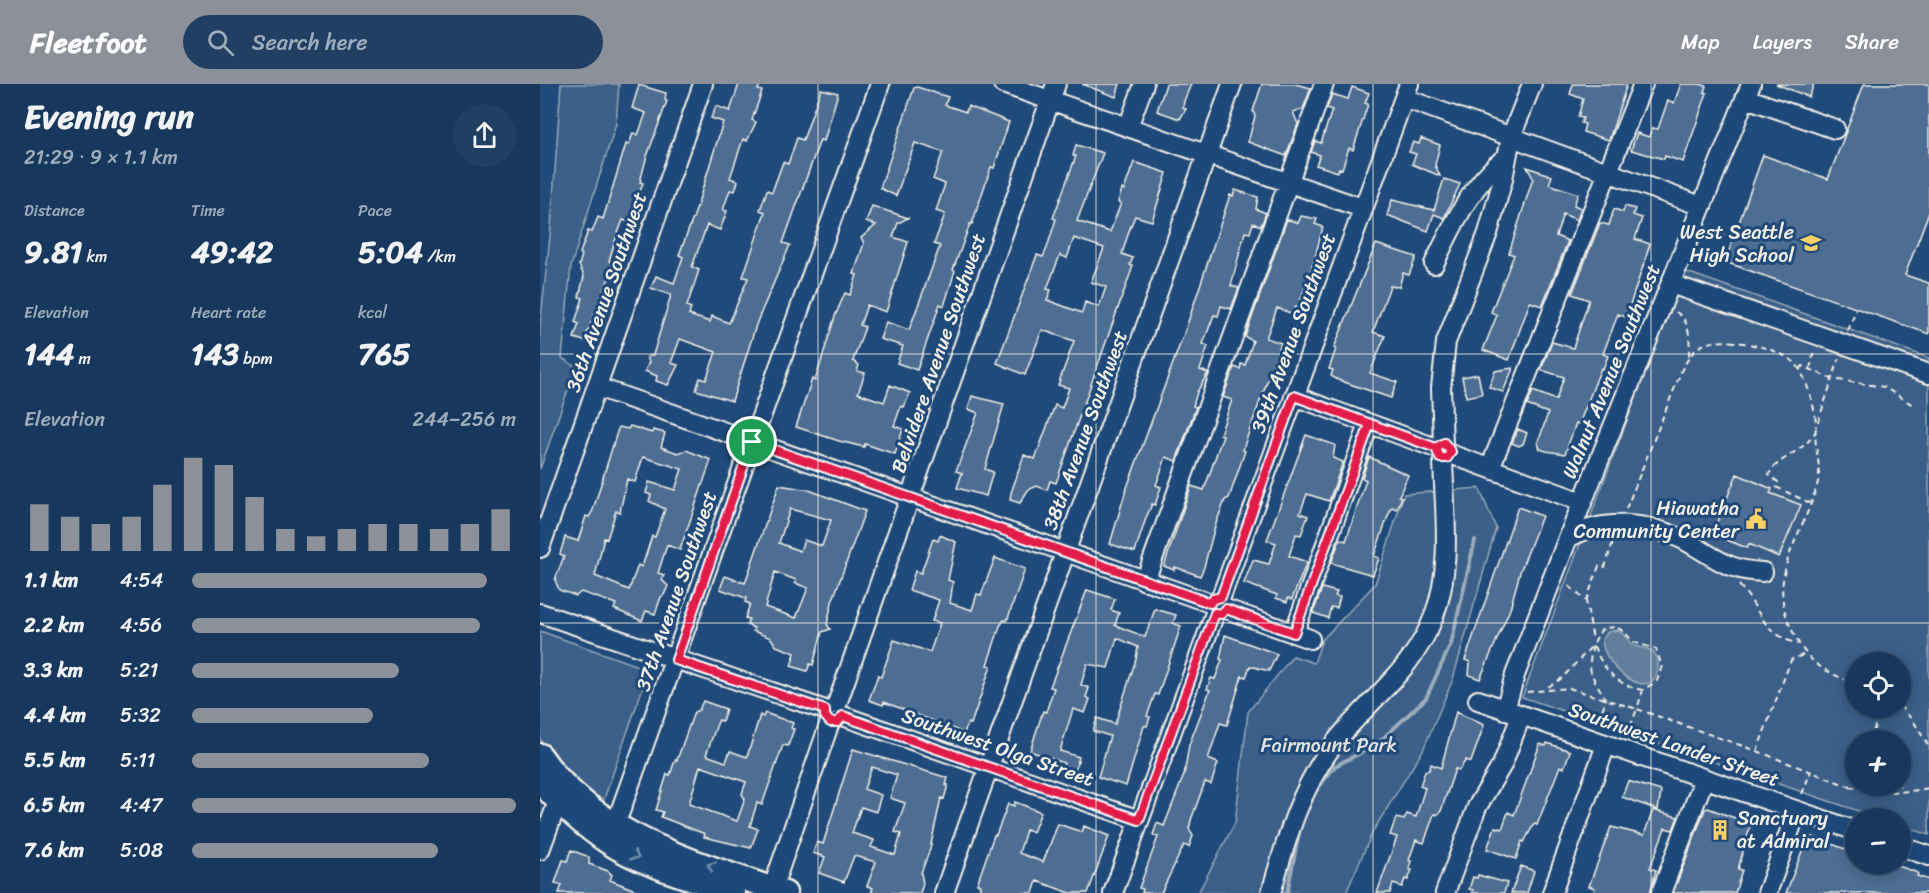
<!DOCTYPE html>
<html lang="en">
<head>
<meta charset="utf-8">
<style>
  body { margin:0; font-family:Sriracha,sans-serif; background:#203f62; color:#f1f3f6; height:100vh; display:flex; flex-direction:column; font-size:22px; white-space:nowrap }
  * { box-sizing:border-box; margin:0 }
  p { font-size:20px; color:#9eacbb }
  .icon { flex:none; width:33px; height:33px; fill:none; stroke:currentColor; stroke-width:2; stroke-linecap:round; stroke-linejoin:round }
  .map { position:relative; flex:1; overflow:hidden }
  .details { display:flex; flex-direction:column; background:#17385c; width:540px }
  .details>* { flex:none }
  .tools { position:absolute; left:1305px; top:568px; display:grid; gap:12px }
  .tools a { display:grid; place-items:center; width:66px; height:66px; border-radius:50%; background:#17385c; box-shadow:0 3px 15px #0003,0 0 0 2px #365272; font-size:30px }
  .pin { position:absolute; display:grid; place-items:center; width:51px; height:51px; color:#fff; margin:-26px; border:3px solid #fff; border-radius:50%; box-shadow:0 2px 6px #0007 }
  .round { display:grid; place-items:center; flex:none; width:63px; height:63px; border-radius:32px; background:#203f62 }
  .overview { display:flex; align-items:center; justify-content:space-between; height:102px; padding:0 24px }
  h1 { font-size:33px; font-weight:700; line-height:45px }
  .figures { display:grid; grid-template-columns:repeat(3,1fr); gap:9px; height:102px; padding:6px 24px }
  .figures div { display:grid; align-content:center }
  .figures b { font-size:30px; font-weight:700 }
  .figures small { font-size:16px; font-weight:400 }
  .figures p { font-size:16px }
  .chart { height:168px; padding:12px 24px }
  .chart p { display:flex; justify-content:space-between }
  .chart svg { width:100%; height:108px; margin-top:6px; stroke:#8c9099; stroke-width:6 }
  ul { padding:0 24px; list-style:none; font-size:20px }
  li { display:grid; grid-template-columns:96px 72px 1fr; align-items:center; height:45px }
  li i { height:15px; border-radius:8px; background:#8c9099 }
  header { display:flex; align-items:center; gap:36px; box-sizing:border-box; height:84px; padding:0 30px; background:#8c9099; color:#fff }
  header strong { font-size:28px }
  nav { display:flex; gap:33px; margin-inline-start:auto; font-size:21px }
  .search { width:420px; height:54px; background:#203f62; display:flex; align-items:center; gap:15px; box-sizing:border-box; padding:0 21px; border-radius:33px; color:#9eacbb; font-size:22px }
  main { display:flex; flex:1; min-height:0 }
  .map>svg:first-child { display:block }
  .green { fill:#3a5f88; stroke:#97a8b8; stroke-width:1.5; fill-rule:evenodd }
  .water { fill:#627e9d; stroke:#9cacbb; stroke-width:1.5 }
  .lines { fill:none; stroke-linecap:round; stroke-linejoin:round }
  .stream { stroke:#9cacbb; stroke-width:4 }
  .building { fill:#4d6e92; stroke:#f4f1e8; stroke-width:1.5; fill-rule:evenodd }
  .minor-casing { stroke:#f4f1e8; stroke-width:22 }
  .major-casing { stroke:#f4f1e8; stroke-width:27 }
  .path { stroke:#f4f1e8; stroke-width:2; stroke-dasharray:6 4.5; stroke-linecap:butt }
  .minor { stroke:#1f4a7a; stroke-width:18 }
  .major { stroke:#1f4a7a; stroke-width:22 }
  .oneway { stroke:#748da6 }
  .route-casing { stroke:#fff; stroke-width:12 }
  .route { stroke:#e11d48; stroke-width:8 }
  .grid { fill:none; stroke:#f4f1e8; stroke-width:1.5; stroke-opacity:0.55 }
  .labels { text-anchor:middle; stroke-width:6; stroke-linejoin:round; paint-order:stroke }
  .poi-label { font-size:20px; fill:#f4f1e8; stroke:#1f4a7a; text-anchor:end }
  .street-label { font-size:20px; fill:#f4f1e8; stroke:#1f4a7a }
  .park-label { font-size:20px; fill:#e1e2de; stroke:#1f4a7a }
</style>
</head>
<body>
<header>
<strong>Fleetfoot</strong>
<div class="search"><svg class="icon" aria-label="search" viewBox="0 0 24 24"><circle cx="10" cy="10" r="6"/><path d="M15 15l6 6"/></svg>Search here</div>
<nav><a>Map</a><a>Layers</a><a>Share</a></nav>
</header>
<main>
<section class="details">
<div class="overview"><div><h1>Evening run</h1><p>21:29 · 9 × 1.1 km</p></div><a class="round"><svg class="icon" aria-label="share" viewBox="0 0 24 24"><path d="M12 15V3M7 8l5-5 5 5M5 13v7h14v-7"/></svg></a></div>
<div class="figures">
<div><p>Distance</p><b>9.81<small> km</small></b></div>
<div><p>Time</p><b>49:42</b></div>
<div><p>Pace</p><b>5:04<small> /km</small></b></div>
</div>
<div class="figures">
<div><p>Elevation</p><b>144<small> m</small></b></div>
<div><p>Heart rate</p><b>143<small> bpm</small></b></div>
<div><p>kcal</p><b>765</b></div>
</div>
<div class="chart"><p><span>Elevation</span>244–256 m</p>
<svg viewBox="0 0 160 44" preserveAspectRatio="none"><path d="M5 44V25M15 44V30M25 44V33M35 44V30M45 44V17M55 44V6M65 44V9M75 44V22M85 44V35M95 44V38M105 44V35M115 44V33M125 44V33M135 44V35M145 44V33M155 44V27"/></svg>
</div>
<ul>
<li><b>1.1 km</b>4:54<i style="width:91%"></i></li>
<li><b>2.2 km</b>4:56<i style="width:89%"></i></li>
<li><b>3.3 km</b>5:21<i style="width:64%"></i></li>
<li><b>4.4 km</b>5:32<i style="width:56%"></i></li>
<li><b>5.5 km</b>5:11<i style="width:73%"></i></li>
<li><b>6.5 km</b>4:47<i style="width:100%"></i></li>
<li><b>7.6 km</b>5:08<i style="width:76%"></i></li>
</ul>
</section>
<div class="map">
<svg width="1389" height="809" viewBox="0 0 1389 809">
  <rect width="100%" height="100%" fill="#1f4a7a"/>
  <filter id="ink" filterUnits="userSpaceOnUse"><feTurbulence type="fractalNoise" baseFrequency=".0167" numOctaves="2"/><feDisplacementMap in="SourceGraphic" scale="12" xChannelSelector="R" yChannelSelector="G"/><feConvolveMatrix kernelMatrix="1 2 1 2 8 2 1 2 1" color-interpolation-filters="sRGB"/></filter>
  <g filter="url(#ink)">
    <!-- green -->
    <path class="green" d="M21,0H79L76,40L31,182L22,274L36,283L0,385V242L11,143Z
      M1144,187L1389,274V751L1361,741L1360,735H1342L982,613ZM1316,579H1360V624H1316ZM1316,657H1360V702H1316Z
      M939,404L956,444L913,595L883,666L833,747L806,809H658L695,739L708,628L753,572L774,579L782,556L835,500L864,410Z
      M0,547L109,586L64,715L51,711L31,692L0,655Z"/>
    <!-- water -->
    <path class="water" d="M1077,546C1086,549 1087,558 1094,562C1100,564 1106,563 1112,567C1117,571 1119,577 1118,583C1115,622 1063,585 1062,556L1068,548Z"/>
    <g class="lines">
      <!-- stream -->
      <path class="stream" d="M768,725L775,708L795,682L836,661L886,614L911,560L935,456
        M747,809L760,743"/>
    </g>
    <!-- building -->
    <path class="building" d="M199,0H220L218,6L222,7L212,36L216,38L207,57L203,55L190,94L198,97L195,107L190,106L183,126L187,127L180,146L167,141L152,183L159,186L147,222L151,224L149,231L170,238L172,232L189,239L208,194L203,193L225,128L220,126L227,106L232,108L243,78L248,80L257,54L263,56L281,5L298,9L284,57L280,56L243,159L250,161L217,238L192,317L156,306L160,294L166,296L176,268L140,255L131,279L138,281L128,301L116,297L117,292L105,287L109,278L107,273L113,271L131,211L111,204L116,192L134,199L143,173L139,171L155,129L183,38L171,34L176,22L190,27Z
      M542,0H580L576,13Z
      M626,0H651L644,17L643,24L646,25L640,35L617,27Z
      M722,0H755L771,4L763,25L753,28L758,40L746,72L708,58L715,32L713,27Z
      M1033,0H1087L1069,56L1043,48L1045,40L1041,39L1043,34L1038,33L1043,15L1030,10Z
      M1141,0H1160L1166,2L1164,8L1167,9L1143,78L1125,72L1124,75L1091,66L1097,49L1109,53L1112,44L1118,45L1128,16L1134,19Z
      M1236,0H1274L1269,13Z
      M1324,0H1389V128L1365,191L1389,199V250L1185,178L1223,71L1288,95Z
      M99,1L126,9L125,16L127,17L106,75L100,98L103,99L89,138L83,136L75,157L69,177L75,179L44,257L34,254L39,240L35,238L43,214L39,213L44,192L39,181L42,171L40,169L48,147L52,148L58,133L63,135L86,60L89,61L93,49L98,51L106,29L92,24Z
      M377,3L408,13L405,21L426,28L428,22L469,38L454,84L451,83L432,140H430L413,186L415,187L404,222L400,220L377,286L357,279L363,262L340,255L346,238L369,246L400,162L394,160L405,130L396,127L405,100L393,95L403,68L375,59L356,112L340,104L374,4Z
      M812,3L829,9L825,19L828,20L813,66L809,64L802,85L799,84L798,88L776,81L780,71L771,68L775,57L781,59L792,26L787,24L792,10L808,15Z
      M881,54L900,61L895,81L900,92L872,80L876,70L869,68L873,58L879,60Z
      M536,61L563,69L537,137L570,148L581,119L578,118L582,105L584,106L594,78L627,89L612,137L595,132L589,147L582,170L593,174L590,181L593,182L516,399L510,397L507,406L497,402L488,406L480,419L470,416L471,409L484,371L495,375L515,321L522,324L529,304L518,301L534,257L502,246L485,291L457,279L497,171L503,173L507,164L516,135L513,134L536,72H533ZM534,154L564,164L551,198L566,203L559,223L545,218L542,229L507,216L511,206L507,205L520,171L527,174Z
      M987,83L1012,92L1009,100L1038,110L1034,121L1041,124L1037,136L1023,130L1016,152L1028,157L1002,222L990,218L969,276L943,266L957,231L951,228L974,171L969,169L993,94Z
      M904,95L920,100L904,134L894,130L888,147L847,131L852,116L894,126Z
      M695,106L718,113L716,125L726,129L721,142L713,139L710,149L705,148L691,202L699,204L691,225L681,222L678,232L674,231L663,260L668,262L660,286L668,289L657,308L653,322L656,323L636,377L626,373L616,401L621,403L615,421L612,420L606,434L595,468L570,460L585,409L646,244L690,111L693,112Z
      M332,122L368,134L358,139L353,153L368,158L346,228L327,221L320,241L325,243L313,277L319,281L317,287L325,289L318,309L344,318L350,301L370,309L364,323L361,322L354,342L363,345L355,370L325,360L324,363L299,357L256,343L272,295L275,297L295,232L305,209L310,211L317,191L314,190L324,159L321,154L336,141L326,138Z
      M1085,122L1095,125L1093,131L1102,134L1095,155L1110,160L1105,176L1086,233L1078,230L1063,270L1068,272L1063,285L1061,284L1039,340L1036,339L1025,370L1006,367L1000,365L998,359L1008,329L987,321L993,307L1016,316L1024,293L1001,286L1012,258L1033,264L1049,216L1032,210L1060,139L1069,141L1074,125L1083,128Z
      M761,132L777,135L775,140L783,143L774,177L758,224L755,223L753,230L737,224L726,254L741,259L705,359L703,366L705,367L689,414L685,416L675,442L664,483L660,492L635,483L634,486L624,482L651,402L664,406L672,383L683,351L680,350L692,316L683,313L694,283L700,285L701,280L705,281L713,257L705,253L747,135L758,139Z
      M836,160L876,173L869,191L863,189L859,203L850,202L833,248L845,252L830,289L857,298L851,314L798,296L791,292L793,286L789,285L796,265L794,264Z
      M973,284L963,308L949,303L955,287Z
      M938,290L942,310L926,313L922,293Z
      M432,312L464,320L445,385L453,388L446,412L417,404L422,389L416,387L438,329L428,325Z
      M90,342L112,349L113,346L125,349L121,363L138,369L146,366L171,376L140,466L127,461L118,489L124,491L122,496L128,502L124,511L121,513L115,530L106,527L102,537L74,525L76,520L41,508L36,512L19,506L15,496L24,472L20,470L25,453L38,457L46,432L49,433L53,426L77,348L79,343L88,345ZM103,373L142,385L135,406L109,398L106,409L111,411L109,417L125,425L115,453L112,452L102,483L98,481L89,506L55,492L64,454L67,455L76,427L80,428L87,395L95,398Z
      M978,345L987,349L983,360L979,362L972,359Z
      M766,351L795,361L793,374L803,378L789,417L767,410L760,429L768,432L761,451L756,450L749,472L767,478L752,515L748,514L747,518L736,514L737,511L704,499L713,476L729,480L736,459L727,456Z
      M829,373L868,391L859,412L862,413L857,425L852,423L848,432L834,472L839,474L833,491L791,479L800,455L806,457L826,396L822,394Z
      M1197,390L1232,405L1230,409L1261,421L1239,473L1209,460L1207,464L1172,450Z
      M239,401L269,406L325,427L292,518L287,540L290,545L282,548L273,581L270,580L267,587L251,582L255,569L236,562L231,554L213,547L214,544L207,541L209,535L205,534L210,520L205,518L206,514L180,505L185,492L205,499ZM250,425L291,436L282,462L264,456L260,467L239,459ZM235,488L256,496L255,499L268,504L256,534L225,523Z
      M978,423L1002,432L980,488L970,525L940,595L929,591L930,578L925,576Z
      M400,451L416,458L408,496L413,498L410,519L432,526L437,510L441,511L455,474L485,485L467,537L464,536L460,542L447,581L451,582L431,640L428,639L424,649L344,618L343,621L329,616L338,591L341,593L354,556L390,568L400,539L392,537L399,516L369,506L375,487L381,489L393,455L398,457Z
      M782,504L797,508L795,512L800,513L797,524L791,523L788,534L773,529Z
      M547,506L575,515L571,526L579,529L575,541L605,553L615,525L636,531L633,539L641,542L618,611L615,610L607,632L610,633L607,642H604L586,702L558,693L570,652L553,647L557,634L575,640L596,575L598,563L577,554L568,584L547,580L541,601L549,604L546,613L550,615L545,629L533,625L520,667L539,673L534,690L522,686L524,679L490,667L503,627L506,628L514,604L510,603Z
      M685,551L737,570L729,587L710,582L706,593L702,592L687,641L680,639L668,675L678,679L671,700L665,698L651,736L649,745L653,752L649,763L644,761L621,809H602L603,805L599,804L618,753L613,751L617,739L624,742L644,691L649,661L670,606L667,605L671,594L675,595L682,576L680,575Z
      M163,617L186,625L182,637L179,636L177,640L166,671L186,678L190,667L207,673L220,631L223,633L225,629L253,639L251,644L254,645L248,662L243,661L222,721L217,719L210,742L218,745L211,764L164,753L165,750L121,733L123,728L116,726L127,690L130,691L135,676H137L154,628L159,626ZM160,682L206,698L202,710L205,715L197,737L149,720Z
      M916,628L944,641L931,678L926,676L919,686L915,685L901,727L897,731L894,730L884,759L876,756L869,776L871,777L869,785L872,786L868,796L865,795L862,803L853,800L850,809H837L857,753L850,751L856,734L864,736L867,730L876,733L885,704L880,702L885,687L889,686L891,680L901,684Z
      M1007,659L1030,667L1024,684L1020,682L997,741L994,740L984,758L982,757L976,775L947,765L955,743L962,745L968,728L974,731L1000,660L1006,662Z
      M313,665L408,694L406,701H408L404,715L401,714L390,765L381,789L383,800L380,809H331L333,804L327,802L336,778L314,772L304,798L279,789L285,773L273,769L277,758L283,760ZM332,683L357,691L350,714L365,719L355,748L361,750L355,771L331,763L334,756L312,749L321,723L336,728L341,711L324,705Z
      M1088,697L1121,707L1118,726L1082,713Z
      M475,718L501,728L493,748L486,746L479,769L503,778L518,740L542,748L544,742L569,752L548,809H530L497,797L493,809H440V801L437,800L454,751H456L468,720L474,722Z
      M1168,724L1211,740L1198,785L1202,786L1195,809H1133L1165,725Z
      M1113,726L1138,733L1133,746L1125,744L1110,784L1116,786L1110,809H1053L1055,804L1049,802L1071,743L1104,751Z
      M1273,753L1316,769V780H1353L1378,789L1377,792L1389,796V809H1246L1267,754Z
      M31,766L49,773V780L68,787L72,791L70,796L103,809H19L22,801L15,799L23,776L27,777Z
      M981,782L994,787L987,809H971Z
      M938,791L967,799L964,809H932L933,806L929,805L933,793L937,794Z"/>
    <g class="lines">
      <!-- minor casing -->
      <g class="minor-casing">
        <path id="minor" d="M463,0L822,124
          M864,14L1161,122
          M1206,14L1295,45
          M588,43L604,0
          M894,180C913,141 931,100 965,74
          M1131,200L1389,290
          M57,303L670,519
          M754,312L896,364
          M903,360L901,304L906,258L948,149L963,95L971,53L992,0
          M910,370L1042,418
          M950,384L1103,0
          M1028,454C1063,434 1108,438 1144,456C1174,472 1186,487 1223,488
          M0,464L163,0
          M605,497L784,0
          M681,513L869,0
          M686,525L770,555
          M0,529L285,626
          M754,549L829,340
          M938,616L1316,747
          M297,620L516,0
          M965,626L975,591L1028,454L1211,0
          M303,632L599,736
          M67,747L80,728L340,0
          M1360,762L1389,772
          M0,766L18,717
          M231,809L290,638
          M404,809L692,0
          M573,809L675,529
          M731,809C746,756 760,704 794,660C828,616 874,586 894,532C913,481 904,427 903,374
          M905,809L937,723L962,681L981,632
          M1012,809L1066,661
          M1121,809L1164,695
          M1227,809L1257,727"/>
      </g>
      <!-- major casing -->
      <g class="major-casing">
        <path id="major" d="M0,671C57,754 156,777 245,809
          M0,698C21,721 43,742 69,759C106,783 153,794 193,809"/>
      </g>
      <!-- path -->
      <path class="path" d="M1169,146L1193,154
        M1136,228C1151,237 1150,256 1149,272
        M1308,247L1316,226
        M1260,285L1263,282L1292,295L1344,303L1373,321
        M1270,285L1274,267
        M1278,338L1299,275
        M1276,344C1273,362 1282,380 1278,398C1264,452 1224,490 1252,546C1268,580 1282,586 1316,600
        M1270,419L1236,403L1238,398L1229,391C1233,376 1266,367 1275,348
        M1086,425L1143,283C1149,274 1154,264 1165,260C1187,252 1236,263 1254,278C1265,288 1277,328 1276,343
        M1199,501C1223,528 1220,548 1258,560
        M1029,502L1046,517L1053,556
        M1046,517L1059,482L1065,483L1073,458
        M1053,562C1045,590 1054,593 1066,616L1059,634
        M1008,603L1022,594L1052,562
        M1103,606C1077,602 1062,584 1053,560L1061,546C1078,539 1083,546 1093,558L1116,565L1122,582L1117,597L1103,606L1097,625L1217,667L1251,576L1265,570
        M987,608L1029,604L1097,625L1090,644
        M1360,622L1374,638L1389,663
        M1330,657L1341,624
        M1217,667L1308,702L1312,701L1316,696
        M1309,703C1337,708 1361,710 1389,704
        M1262,710L1271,687"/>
      <!-- minor -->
      <use href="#minor" class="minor"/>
      <!-- major -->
      <use href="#major" class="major"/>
    </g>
    <!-- one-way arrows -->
    <defs><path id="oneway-chevron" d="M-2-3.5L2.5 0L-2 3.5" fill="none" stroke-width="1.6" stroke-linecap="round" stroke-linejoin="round" transform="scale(1.5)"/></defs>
    <g class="oneway">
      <use href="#oneway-chevron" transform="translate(95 772) rotate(26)"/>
      <use href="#oneway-chevron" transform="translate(171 782) rotate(-160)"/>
    </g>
  </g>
  <g class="lines" filter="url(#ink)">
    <!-- route casing -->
    <g class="route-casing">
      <path id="route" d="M212,358L670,519L673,515L681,513L754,312L896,364L900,374H907L911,368L904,359L896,364L830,340L754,549L686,525L681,530L675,529L599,736L303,632L298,638H290L285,632V626L136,576L212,358"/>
    </g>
    <!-- route -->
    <use href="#route" class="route"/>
  </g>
  <!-- grid -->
  <path class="grid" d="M278,0V809M556,0V809M833,0V809M1111,0V809M0,270H1389M0,539H1389"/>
  <!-- icons -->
  <defs>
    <g id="school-bare" transform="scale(1.62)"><path d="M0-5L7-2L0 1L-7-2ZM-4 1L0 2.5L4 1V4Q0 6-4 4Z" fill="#ffd166" stroke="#1f4a7a" stroke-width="2.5" paint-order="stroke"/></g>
    <g id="civic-bare" transform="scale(1.62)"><path d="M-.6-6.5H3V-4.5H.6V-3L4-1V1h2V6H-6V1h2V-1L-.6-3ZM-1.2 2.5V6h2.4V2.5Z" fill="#ffd166" stroke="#1f4a7a" stroke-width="2.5" paint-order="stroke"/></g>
    <g id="building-bare" transform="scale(1.62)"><path d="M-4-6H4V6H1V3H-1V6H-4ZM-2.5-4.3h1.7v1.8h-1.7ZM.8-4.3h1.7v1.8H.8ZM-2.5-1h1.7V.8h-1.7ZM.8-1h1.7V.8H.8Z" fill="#ffd166" stroke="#1f4a7a" stroke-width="2.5" paint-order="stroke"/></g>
  </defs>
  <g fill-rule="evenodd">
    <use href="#school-bare" x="1271" y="159"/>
    <use href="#civic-bare" x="1216" y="435"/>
    <use href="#building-bare" x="1180" y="746"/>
  </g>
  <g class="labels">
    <!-- poi labels -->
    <g class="poi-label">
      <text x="1254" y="155">West Seattle<tspan x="1254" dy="23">High School</tspan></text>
      <text x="1199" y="431">Hiawatha<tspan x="1199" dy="23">Community Center</tspan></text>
      <text x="1197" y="741" text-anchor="start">Sanctuary<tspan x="1197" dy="23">at Admiral</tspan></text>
    </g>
    <!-- street labels -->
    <g class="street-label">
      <text transform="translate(66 208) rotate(-71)" y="7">36th Avenue Southwest</text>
      <text transform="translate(753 249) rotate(-70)" y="7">39th Avenue Southwest</text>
      <text transform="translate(398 269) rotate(-71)" y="7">Belvidere Avenue Southwest</text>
      <text transform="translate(1071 287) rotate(-68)" y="7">Walnut Avenue Southwest</text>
      <text transform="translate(545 346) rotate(-70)" y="7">38th Avenue Southwest</text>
      <text transform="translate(136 507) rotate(-71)" y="7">37th Avenue Southwest</text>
      <text transform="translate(1134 660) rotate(19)" y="7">Southwest Lander Street</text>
      <text transform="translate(458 663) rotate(19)" y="7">Southwest Olga Street</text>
    </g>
    <!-- park labels -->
    <g class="park-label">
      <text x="789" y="668">Fairmount Park</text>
    </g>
  </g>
</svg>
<div class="tools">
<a><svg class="icon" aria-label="locate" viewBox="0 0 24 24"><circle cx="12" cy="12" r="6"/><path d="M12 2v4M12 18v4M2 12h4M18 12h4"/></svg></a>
<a>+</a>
<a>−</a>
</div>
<div class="pin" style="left:212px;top:358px;background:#1e9e55"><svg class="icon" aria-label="arrive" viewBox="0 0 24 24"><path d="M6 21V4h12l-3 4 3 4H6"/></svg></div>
</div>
</main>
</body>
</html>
